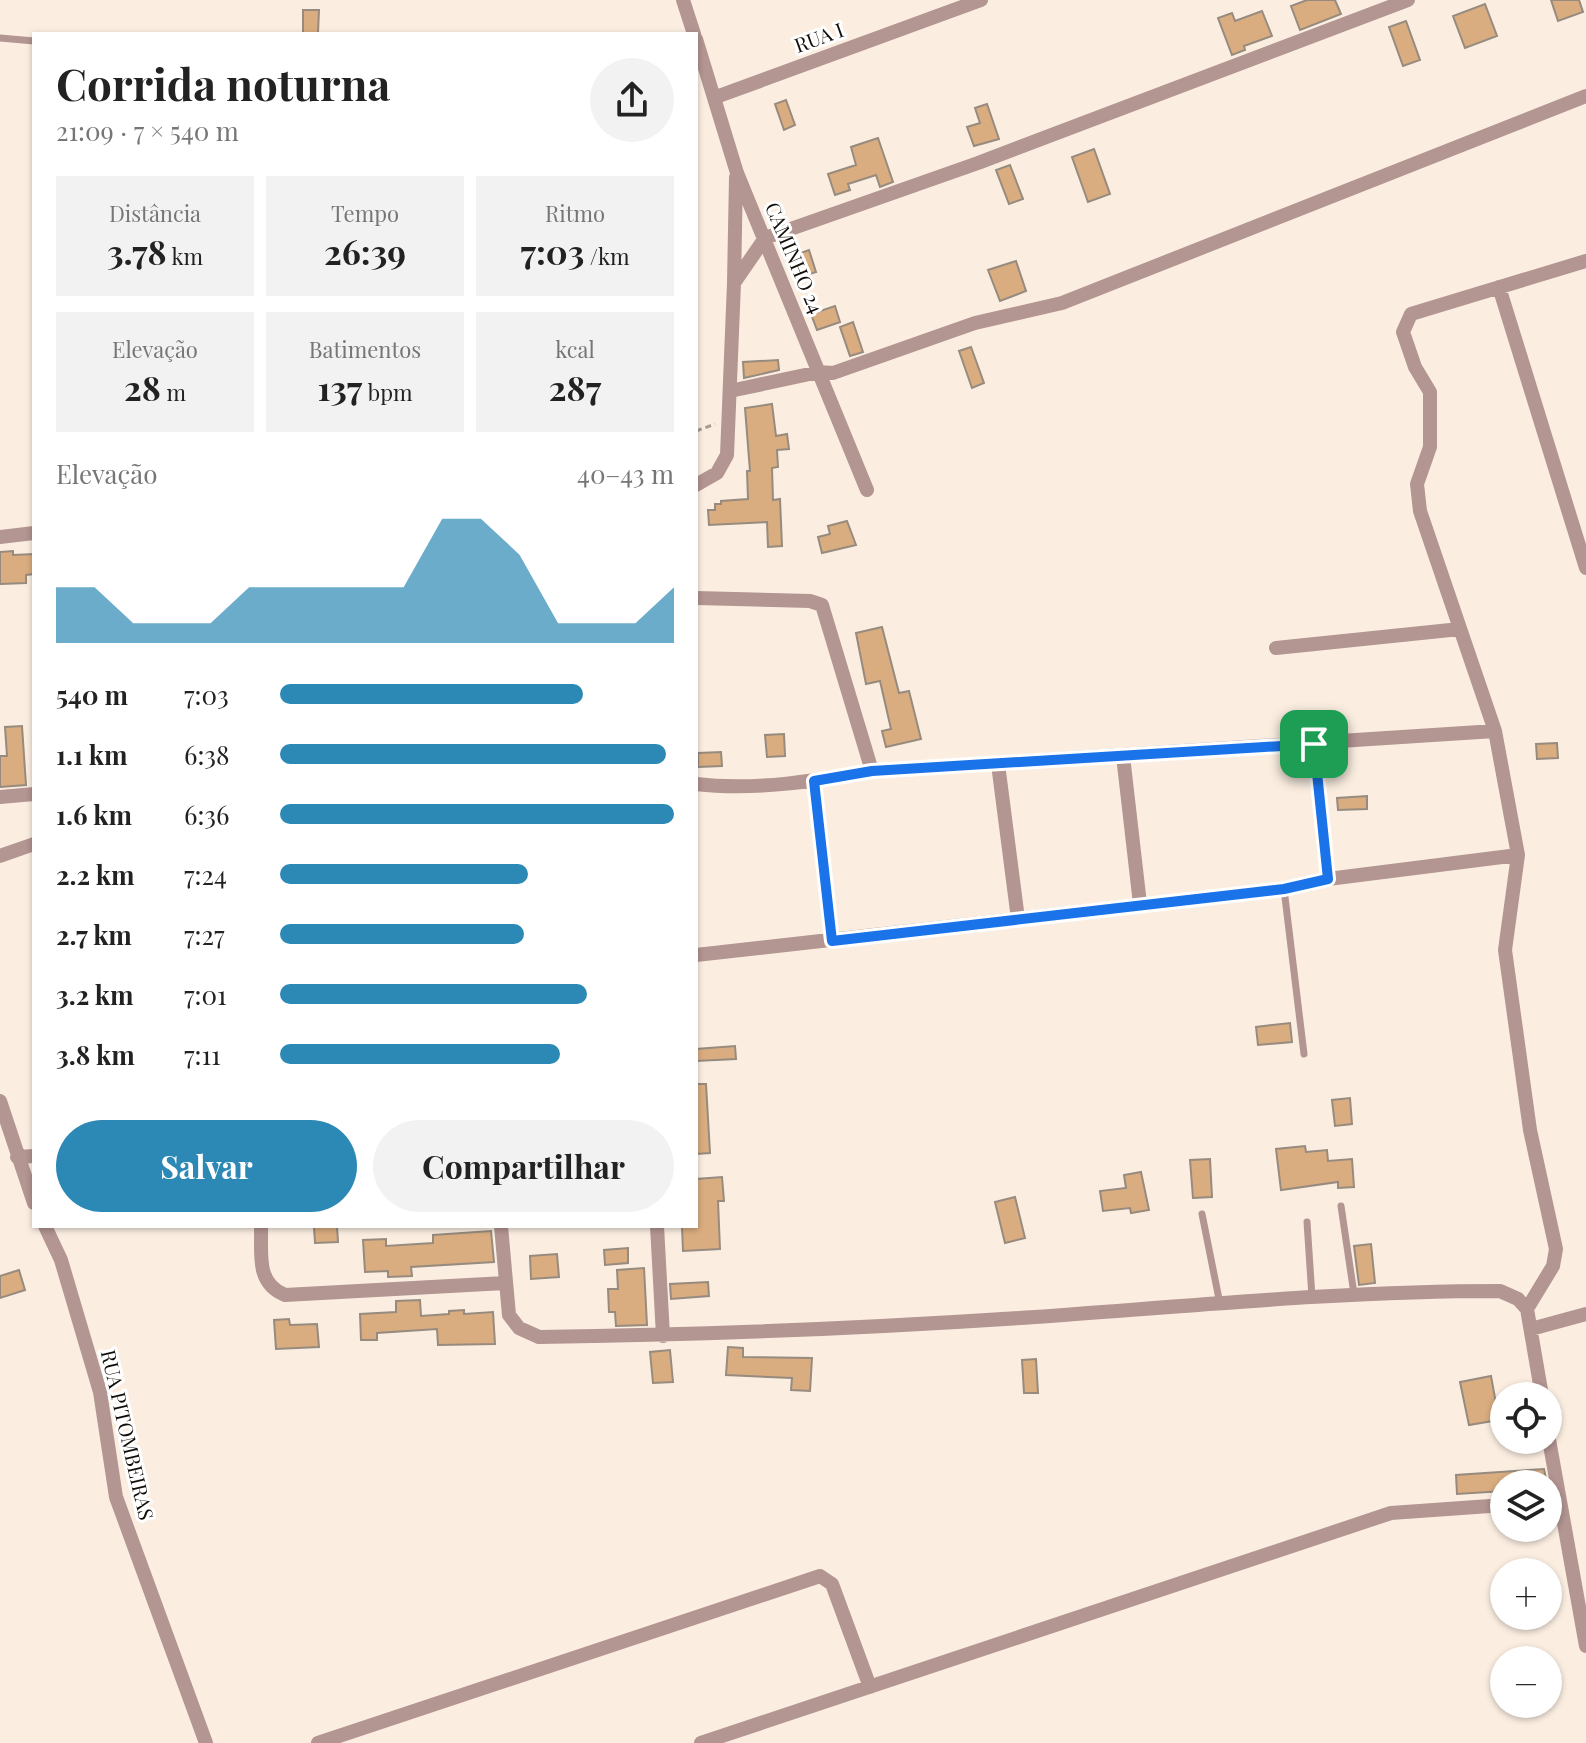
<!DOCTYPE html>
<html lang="pt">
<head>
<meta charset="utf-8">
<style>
  body { margin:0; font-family:"Playfair Display",serif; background:#f2f2f2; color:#222; height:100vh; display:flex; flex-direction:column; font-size:30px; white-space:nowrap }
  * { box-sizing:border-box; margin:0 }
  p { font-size:26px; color:#767676 }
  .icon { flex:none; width:44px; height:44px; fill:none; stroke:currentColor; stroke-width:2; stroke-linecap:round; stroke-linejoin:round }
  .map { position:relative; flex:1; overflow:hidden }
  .sheet { position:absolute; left:32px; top:32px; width:666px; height:1196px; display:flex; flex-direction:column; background:#fff; border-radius:0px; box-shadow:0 2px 6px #0004 }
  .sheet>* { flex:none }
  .buttons { position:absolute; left:1490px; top:1382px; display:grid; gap:16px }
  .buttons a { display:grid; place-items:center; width:72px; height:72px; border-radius:50%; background:#fff; box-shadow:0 2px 6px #0004; font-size:40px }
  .pin { position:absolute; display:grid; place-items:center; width:68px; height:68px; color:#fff; margin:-34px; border-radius:16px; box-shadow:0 4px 12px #0006 }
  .round { display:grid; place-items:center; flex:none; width:84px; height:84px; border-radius:42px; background:#f2f2f2 }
  .head { display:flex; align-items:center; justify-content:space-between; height:136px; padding:0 24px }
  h1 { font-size:44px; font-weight:700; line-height:60px }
  .metrics { display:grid; grid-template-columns:repeat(3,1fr); gap:12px; height:136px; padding:8px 24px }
  .metrics div { display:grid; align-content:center; border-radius:0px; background:#f2f2f2; text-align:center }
  .metrics b { font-size:34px; font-weight:700 }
  .metrics small { font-size:22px; font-weight:400 }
  .metrics p { font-size:22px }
  .chart { height:224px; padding:16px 24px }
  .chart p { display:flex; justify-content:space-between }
  .chart svg { width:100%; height:144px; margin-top:8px; fill:#2c89b5; opacity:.7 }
  .button { display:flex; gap:16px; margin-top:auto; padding:16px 24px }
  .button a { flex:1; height:92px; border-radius:48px; background:#2c89b5; color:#fff; font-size:32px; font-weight:700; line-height:92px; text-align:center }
  .button a+a { background:#f2f2f2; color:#222 }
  ul { padding:0 24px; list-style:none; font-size:26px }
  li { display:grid; grid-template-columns:128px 96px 1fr; align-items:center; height:60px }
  li i { height:20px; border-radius:10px; background:#2c89b5 }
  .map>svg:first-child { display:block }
  .building { fill:#daad80; stroke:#978b7f; stroke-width:2 }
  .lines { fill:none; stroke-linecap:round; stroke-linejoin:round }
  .path { stroke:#a69d93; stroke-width:3; stroke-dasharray:6 4; stroke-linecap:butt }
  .service { stroke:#b39592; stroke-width:7 }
  .minor { stroke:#b39592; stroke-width:14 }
  .route-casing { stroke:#fff; stroke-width:16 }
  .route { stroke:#1a73e8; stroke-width:10 }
  .labels { text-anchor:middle; stroke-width:6; stroke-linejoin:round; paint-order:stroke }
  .street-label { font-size:20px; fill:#110d09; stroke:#fff }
</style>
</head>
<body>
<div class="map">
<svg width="1586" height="1743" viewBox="0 0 1586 1743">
  <rect width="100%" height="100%" fill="#fbeee1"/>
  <!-- building -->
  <path class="building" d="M1307,0H1335L1341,14L1300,30L1291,6Z
    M1551,0H1579L1583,12L1558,21Z
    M1485,4L1497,36L1465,48L1453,16Z
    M303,10H319L318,33H303Z
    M1262,11L1272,36L1244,46L1245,50L1232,55L1218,18L1232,13L1235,21Z
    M1406,21L1420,60L1403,66L1389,27Z
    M786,100L795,125L784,130L775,104Z
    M987,104L999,139L974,146L967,127L980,123L975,108Z
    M878,138L893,182L880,187L876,175L848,184L850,190L835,195L828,174L856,165L851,147Z
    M1094,149L1110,194L1088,202L1072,157Z
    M1010,165L1023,199L1009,204L996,170Z
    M809,250L816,272L802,276L795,255Z
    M1016,261L1026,291L1000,301L988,270Z
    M835,306L840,322L817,330L811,314Z
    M853,322L863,352L850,356L840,327Z
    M971,347L984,383L972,388L959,351Z
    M778,360L779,370L744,378L743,362Z
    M772,404L776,436L787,434L789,449L777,450L778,467L772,468L773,500L780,499L782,546L768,547L767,522L709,525L708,510H715V504H721V501L748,499L747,471H750L745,408Z
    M847,521L856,545L822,553L818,537L830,534L828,526Z
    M13,551V555L34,554V574L26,575V583L0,584V552Z
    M882,627L899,693L909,691L921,739L886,747L882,731L891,729L880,681L866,684L856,633Z
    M22,726L26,785L0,787V756H7L5,727Z
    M784,734L785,756L767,757L765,735Z
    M1557,743L1558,758L1537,759L1536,744Z
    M721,752L722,766L698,767V753Z
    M1367,796V809L1338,810L1337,798Z
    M1290,1023L1292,1042L1258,1045L1256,1027Z
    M735,1046L736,1059L696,1061V1049Z
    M696,1084H706L710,1153L696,1154Z
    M1350,1098L1352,1124L1335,1126L1332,1100Z
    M1305,1146L1306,1152L1327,1150L1328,1161L1352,1159L1354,1187L1338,1188V1182L1281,1190L1276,1149Z
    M1210,1159L1212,1197L1193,1198L1190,1160Z
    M1141,1172L1149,1210L1131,1213L1130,1208L1103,1211L1100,1191L1126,1188L1124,1175Z
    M722,1177L724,1201H718L720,1249L683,1251L682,1226H696V1179Z
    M1015,1197L1025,1238L1005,1243L995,1202Z
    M318,1226H337L338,1242L315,1243L314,1227Z
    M491,1231L494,1262L411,1267L412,1276L388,1277V1271L365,1272L363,1240L386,1239V1246L433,1243V1235Z
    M1371,1244L1375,1283L1359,1285L1354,1246Z
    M628,1248V1263L605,1265L604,1250Z
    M557,1254L559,1277L531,1279L530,1256Z
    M644,1268L647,1325L616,1326L615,1312H609L608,1289H618L617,1270Z
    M19,1270L25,1290L0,1298V1276Z
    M708,1282L709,1296L671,1299L670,1284Z
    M420,1300L421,1316L449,1314V1311L464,1310V1314L493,1312L495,1344L438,1345L437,1329L377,1333V1340H361L360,1314L396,1312V1301Z
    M289,1319L290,1325L317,1324L319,1347L276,1349L274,1320Z
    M728,1347L743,1348V1357L812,1358L810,1391L791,1390L792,1378L726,1375Z
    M670,1350L673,1382L653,1383L650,1352Z
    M1036,1359L1038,1393H1024L1022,1360Z
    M1491,1376L1499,1420L1469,1425L1460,1382Z
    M1544,1469L1547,1484H1504V1491L1457,1494L1456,1475Z"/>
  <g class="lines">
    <!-- path -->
    <path class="path" d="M696,431L715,424"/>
    <!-- service -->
    <path class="service" d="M0,38L34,41
      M1284,889L1304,1054
      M1341,1206L1354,1294
      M1202,1214L1220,1304
      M1307,1222L1312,1297"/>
    <!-- minor -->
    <path class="minor" d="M683,0L694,34
      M696,39L737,173L867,490
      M716,97L981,0
      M734,283L736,177
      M1499,287L1586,568
      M730,391L819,372L833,373L975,323L1062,303L1586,96
      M696,485L717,473L727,455L734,283L765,238L978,163L1408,0
      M0,537L34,533
      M696,598L810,601L822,605L872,771
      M1276,648L1460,629
      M1495,731L1420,511L1417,484L1430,447V392L1415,367L1403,332L1411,314L1586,261
      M1314,744L1328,879
      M1123,756L1140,904
      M998,764L1018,919
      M814,781L832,941
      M696,784C754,791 815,781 872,771L1495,731L1518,855L1328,879L1284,889L696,955
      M0,797L34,794
      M1518,855L1505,950L1530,1130L1556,1249L1553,1266L1527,1309
      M0,856L34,844
      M0,1101L34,1203
      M17,1157L34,1156
      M45,1226L61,1260L100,1392L116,1497L206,1743
      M261,1226C262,1253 255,1283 285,1295L505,1283
      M501,1226L509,1315L519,1328L539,1337C704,1335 870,1328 1035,1317C1190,1306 1345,1291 1500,1291L1518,1299L1527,1309L1542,1396
      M657,1226L663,1336
      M1531,1329L1586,1314
      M1548,1434L1586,1646
      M318,1743L820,1576L832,1584L870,1687
      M701,1743L1391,1513L1504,1505"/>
  </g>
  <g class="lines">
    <!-- route casing -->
    <g class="route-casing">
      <path id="route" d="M1314,744L1328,879L1284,889L832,941L814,781L872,771Z"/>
    </g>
    <!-- route -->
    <use href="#route" class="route"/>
  </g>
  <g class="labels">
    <!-- street labels -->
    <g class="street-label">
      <text transform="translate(819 38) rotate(-20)" y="7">RUA I</text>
      <text transform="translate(794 258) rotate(67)" y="7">CAMINHO 24</text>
      <text transform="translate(127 1435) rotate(77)" y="7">RUA PITOMBEIRAS</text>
    </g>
  </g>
</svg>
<div class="buttons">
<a><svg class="icon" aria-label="locate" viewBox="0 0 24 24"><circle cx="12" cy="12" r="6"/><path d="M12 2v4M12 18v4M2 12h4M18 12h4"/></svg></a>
<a><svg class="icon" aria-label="layers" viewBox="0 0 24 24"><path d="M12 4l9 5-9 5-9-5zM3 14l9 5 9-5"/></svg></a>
<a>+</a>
<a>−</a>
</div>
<div class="pin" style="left:1314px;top:744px;background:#1e9e55"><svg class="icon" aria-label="arrive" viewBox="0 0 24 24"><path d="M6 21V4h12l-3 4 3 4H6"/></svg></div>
<section class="sheet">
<div class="head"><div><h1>Corrida noturna</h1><p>21:09 · 7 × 540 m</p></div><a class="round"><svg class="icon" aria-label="share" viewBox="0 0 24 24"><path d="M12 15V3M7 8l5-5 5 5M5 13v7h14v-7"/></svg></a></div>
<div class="metrics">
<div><p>Distância</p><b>3.78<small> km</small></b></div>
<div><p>Tempo</p><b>26:39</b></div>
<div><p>Ritmo</p><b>7:03<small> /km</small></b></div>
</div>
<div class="metrics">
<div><p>Elevação</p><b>28<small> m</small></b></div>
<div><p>Batimentos</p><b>137<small> bpm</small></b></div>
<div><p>kcal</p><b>287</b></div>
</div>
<div class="chart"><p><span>Elevação</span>40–43 m</p>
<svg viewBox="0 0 160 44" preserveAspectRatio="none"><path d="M0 44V27L10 27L20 38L30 38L40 38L50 27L60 27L70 27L80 27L90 27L100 6L110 6L120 17L130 38L140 38L150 38L160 27V44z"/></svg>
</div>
<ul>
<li><b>540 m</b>7:03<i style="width:77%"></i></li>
<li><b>1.1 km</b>6:38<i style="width:98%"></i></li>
<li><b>1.6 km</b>6:36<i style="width:100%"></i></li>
<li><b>2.2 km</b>7:24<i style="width:63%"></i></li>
<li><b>2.7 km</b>7:27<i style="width:62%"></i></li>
<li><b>3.2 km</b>7:01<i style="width:78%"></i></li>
<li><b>3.8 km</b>7:11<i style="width:71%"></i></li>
</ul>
<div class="button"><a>Salvar</a><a>Compartilhar</a></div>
</section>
</div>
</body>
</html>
